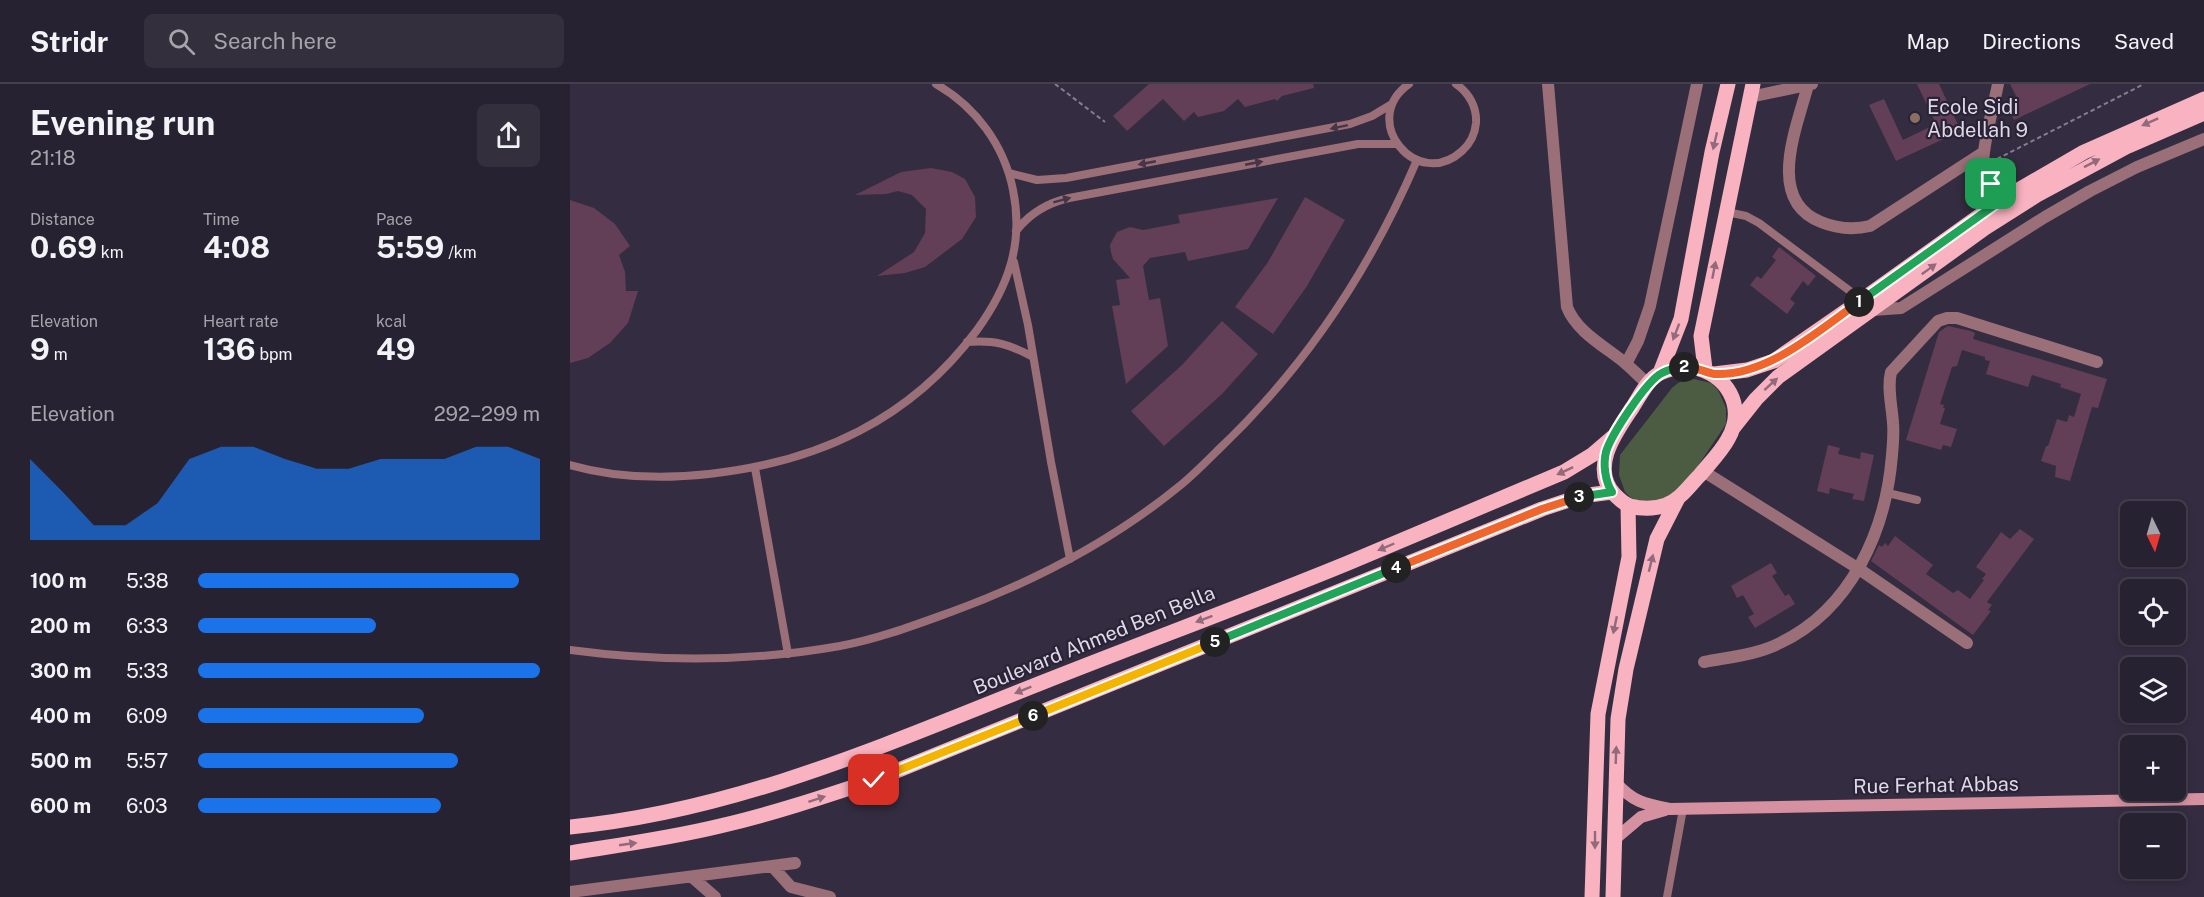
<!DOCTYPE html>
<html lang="en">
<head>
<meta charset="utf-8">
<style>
  body { margin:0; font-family:"Public Sans",sans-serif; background:#332f3d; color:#f1f3f6; height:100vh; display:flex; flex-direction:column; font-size:22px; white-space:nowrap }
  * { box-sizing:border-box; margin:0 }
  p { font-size:20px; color:#a4a4ab }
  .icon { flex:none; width:33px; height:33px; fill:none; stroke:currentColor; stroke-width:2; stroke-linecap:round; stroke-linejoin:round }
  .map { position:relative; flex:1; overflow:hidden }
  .sheet { display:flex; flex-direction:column; background:#272231; width:570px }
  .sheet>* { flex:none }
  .needle { width:39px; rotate:175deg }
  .tools { position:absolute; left:1550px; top:417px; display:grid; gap:12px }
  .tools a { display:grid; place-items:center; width:66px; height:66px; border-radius:9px; background:#272231; box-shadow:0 3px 9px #0003,0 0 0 2px #433f4d; font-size:30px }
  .pin { position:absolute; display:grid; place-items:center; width:51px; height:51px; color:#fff; margin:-26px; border-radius:12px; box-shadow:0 3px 9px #0006 }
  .km { position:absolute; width:30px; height:30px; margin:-15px; border-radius:50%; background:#222; color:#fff; font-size:16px; line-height:30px; text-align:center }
  .round { display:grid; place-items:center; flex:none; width:63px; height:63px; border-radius:9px; background:#332f3d }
  .head { display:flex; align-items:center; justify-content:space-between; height:102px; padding:0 30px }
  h1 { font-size:33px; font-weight:700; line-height:45px }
  .figures { display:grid; grid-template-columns:repeat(3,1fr); gap:9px; height:102px; padding:6px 30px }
  .figures div { display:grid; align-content:center }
  .figures b { font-size:30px; font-weight:700 }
  .figures small { font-size:16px; font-weight:400 }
  .figures p { font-size:16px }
  .chart { height:168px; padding:12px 30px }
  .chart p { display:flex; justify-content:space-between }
  .chart svg { width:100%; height:108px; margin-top:6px; fill:#1a73e8; opacity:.7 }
  ul { padding:0 30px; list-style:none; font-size:20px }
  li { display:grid; grid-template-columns:96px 72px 1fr; align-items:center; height:45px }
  li i { height:15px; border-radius:8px; background:#1a73e8 }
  header { display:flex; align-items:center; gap:36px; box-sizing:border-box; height:84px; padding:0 30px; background:#272231; border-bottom:2px solid #433f4d }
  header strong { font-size:28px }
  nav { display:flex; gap:33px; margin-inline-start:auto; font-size:21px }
  .search { width:420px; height:54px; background:#332f3d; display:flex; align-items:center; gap:15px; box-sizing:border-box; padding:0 21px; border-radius:9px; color:#a4a4ab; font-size:22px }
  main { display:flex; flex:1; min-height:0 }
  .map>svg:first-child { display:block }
  .green { fill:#4b5c43 }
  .building { fill:#623e57 }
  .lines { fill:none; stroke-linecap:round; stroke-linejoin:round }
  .path { stroke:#847e8f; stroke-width:2; stroke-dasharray:4.5 3; stroke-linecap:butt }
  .lane { stroke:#9a6f78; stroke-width:8 }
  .street { stroke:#9a6f78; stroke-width:12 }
  .secondary { stroke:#d5919f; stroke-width:12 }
  .primary { stroke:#f8b2c0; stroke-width:15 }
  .oneway { fill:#916a7c }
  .oneway2 { fill:#463647 }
  .split-1-casing { stroke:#fff; stroke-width:12 }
  .split-2-casing { stroke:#fff; stroke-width:12 }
  .split-3-casing { stroke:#fff; stroke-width:12 }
  .split-4-casing { stroke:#fff; stroke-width:12 }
  .split-5-casing { stroke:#fff; stroke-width:12 }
  .split-6-casing { stroke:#fff; stroke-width:12 }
  .split-7-casing { stroke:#fff; stroke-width:12 }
  .split-1 { stroke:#22a559; stroke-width:8 }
  .split-2 { stroke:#f0652b; stroke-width:8 }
  .split-3 { stroke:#22a559; stroke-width:8 }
  .split-4 { stroke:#f0652b; stroke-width:8 }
  .split-5 { stroke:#22a559; stroke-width:8 }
  .split-6 { stroke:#f5b400; stroke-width:8 }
  .split-7 { stroke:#f5b400; stroke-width:8 }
  .education-dot { fill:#8d6e63; stroke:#2a2337; stroke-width:2 }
  .labels { text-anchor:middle; stroke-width:4.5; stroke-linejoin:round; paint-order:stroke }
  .poi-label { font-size:20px; fill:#ddd9e6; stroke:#2a2337; text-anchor:start }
  .street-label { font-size:20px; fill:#ddd9e6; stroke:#2a2337 }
</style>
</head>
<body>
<header>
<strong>Stridr</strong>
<div class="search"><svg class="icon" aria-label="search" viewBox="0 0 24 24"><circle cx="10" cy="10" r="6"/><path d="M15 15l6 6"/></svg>Search here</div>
<nav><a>Map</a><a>Directions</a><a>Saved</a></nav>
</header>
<main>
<section class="sheet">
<div class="head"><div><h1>Evening run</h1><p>21:18</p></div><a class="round"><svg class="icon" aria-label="share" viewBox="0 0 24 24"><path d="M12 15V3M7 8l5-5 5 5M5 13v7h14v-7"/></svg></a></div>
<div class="figures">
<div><p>Distance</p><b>0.69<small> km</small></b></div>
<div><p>Time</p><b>4:08</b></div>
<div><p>Pace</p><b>5:59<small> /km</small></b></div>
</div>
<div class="figures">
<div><p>Elevation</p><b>9<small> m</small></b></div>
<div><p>Heart rate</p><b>136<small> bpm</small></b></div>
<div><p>kcal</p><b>49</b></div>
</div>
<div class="chart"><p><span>Elevation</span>292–299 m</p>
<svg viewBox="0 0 160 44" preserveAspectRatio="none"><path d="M0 44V11L10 24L20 38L30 38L40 29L50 11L60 6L70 6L80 11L90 15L100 15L110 11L120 11L130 11L140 6L150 6L160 11V44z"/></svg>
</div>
<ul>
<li><b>100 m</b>5:38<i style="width:94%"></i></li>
<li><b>200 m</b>6:33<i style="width:52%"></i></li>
<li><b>300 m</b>5:33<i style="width:100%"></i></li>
<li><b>400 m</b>6:09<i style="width:66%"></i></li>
<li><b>500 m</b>5:57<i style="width:76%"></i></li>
<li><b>600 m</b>6:03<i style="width:71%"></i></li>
</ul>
</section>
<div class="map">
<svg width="1634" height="813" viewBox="0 0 1634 813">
  <rect width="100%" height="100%" fill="#342d41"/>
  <!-- green -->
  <path class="green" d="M1120,294L1141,299L1148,306L1156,324V340L1111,407L1093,418H1071L1061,414L1055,408L1049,391L1050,371L1102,304L1108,299Z"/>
  <!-- building -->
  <path class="building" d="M579,0H743L744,4L712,12L707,17L705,15L675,23L668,15L654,27L628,33L624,28L614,37L593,15L557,47L543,32Z
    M1347,0H1369L1391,47L1326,77L1299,21L1314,15L1333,56L1366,40Z
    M1440,0H1520L1444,36L1437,21L1443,19L1441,16L1447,14Z
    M361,84L382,88L395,95L405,113L406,133L392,155L355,183L335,189L307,192L344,168L355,149L356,125L342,111L328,107L316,110L285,111L331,88Z
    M735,113L775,136L737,202L703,250L665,223L698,178Z
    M708,114L678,165L618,177L615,168L580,174L573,182L579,216L590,214L598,262L556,300L542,222L550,221L546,196L560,194L543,175L541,168L540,161L547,148L560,143L573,146L610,139L608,131Z
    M0,116L24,124L45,140L60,162L49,171L55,188L56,207H68L58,239L40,259L18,274L0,279Z
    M1209,163L1246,192L1238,202L1233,197L1220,215L1225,219L1217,230L1180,201L1187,192L1191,195L1206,176L1202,173Z
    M652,237L688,270L652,310L594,362L561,327L612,281Z
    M1378,242L1401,247L1405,249L1403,255L1537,295L1528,324L1522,323L1500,397L1485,393L1486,382L1471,377L1476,362H1478L1487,335L1497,338L1499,331L1504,333L1511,310L1490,303L1491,300L1462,291L1458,303L1416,290L1420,277L1415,276V273L1392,266L1387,282L1382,283L1370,320L1374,321L1373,324H1375L1370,340L1387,345L1381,363L1373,361L1371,366L1336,356L1369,248Z
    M1258,361L1270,364L1268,370L1290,375L1291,368L1304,371L1294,417L1282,415L1284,410L1271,407L1260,404L1259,410L1247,407Z
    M1450,445L1464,455L1417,518L1422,521L1418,526L1421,527L1403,551L1301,477L1309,461L1312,463L1315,459L1318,462L1325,452L1363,481L1356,490L1383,509L1388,506L1400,515L1414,496L1412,495L1416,490L1406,483L1424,458L1431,448L1440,455Z
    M1201,479L1207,489L1202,492L1215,512L1219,510L1225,520L1185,544L1178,533L1184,530L1173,511L1167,514L1161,502Z"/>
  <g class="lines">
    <!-- path -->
    <path class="path" d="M485,0L535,38
      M1427,75L1574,0"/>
    <!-- lane -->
    <path class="lane" d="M839,0C788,36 847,108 892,67C900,60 905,50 906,39C907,23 899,9 886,0
      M439,89L467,96L496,94L780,40L802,32L822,20
      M1157,128L1176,132L1189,139L1292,216
      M446,147C460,129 477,119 499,114L788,60H827
      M444,178L458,241L481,378L500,475
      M397,258C425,256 439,260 463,273
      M0,381C45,394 93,395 139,390C248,378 340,336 407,246C438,203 454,160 443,106C434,61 406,23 366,0
      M185,384L218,570
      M1318,409L1347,416
      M0,566C90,578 180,578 270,562C308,555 345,541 381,528C463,498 544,456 612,400C624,390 636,378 647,367C735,284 799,188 847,76
      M1097,813L1113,725"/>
    <!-- street -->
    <path class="street" d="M978,0L997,223C1006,247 1034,262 1054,278C1062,285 1070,293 1078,300
      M1428,0C1425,17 1410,70 1414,83C1417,95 1425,105 1433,115
      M1238,1C1227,43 1195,116 1251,138C1268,145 1283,146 1300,142L1414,68
      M1180,13L1242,0
      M1303,226L1331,224L1475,133L1520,107L1567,83L1634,55
      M1056,280L1068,257L1080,222L1127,0
      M1133,387L1289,485L1397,559
      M1134,578C1159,573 1186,571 1210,559C1281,525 1316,447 1322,371C1323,360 1324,349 1323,339C1322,322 1317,304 1321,288L1368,237L1377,234H1387L1527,278
      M202,782L221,803L260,813
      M122,793L145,813
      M0,808L225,779"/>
    <!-- secondary -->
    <path class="secondary" d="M1045,698C1063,718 1074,720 1100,725L1634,715
      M1045,755L1071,733L1095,726"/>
    <!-- primary -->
    <path class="primary" d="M1122,283C1156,289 1177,322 1158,355C1151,368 1139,380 1130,391C1119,402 1111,415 1096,421C1085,425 1071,425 1060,422C1054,420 1049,415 1045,411C1019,384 1046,348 1062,324C1070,312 1077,296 1090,289C1100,284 1111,283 1122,283Z
      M1135,285L1131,252L1183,0
      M1090,289L1111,235L1142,68L1158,0
      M1144,290L1177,286L1204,277L1292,216L1433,115L1514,68L1634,15
      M1163,344L1186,315L1208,293L1415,144L1467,111L1558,62L1634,29
      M0,743C168,727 321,658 476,597C577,557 678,520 778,479C850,449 922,418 994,388L1022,371L1043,353
      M0,769C50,761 101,754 150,742C202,730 253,713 304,696L972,425L1011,412L1042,408
      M1022,813L1028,630L1059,473L1058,421
      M1043,813L1048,635L1056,585L1087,455L1108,414"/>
  </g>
  <!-- one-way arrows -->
  <defs><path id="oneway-solid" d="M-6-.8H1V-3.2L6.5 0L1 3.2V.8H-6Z" transform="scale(1.5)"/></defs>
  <g class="oneway">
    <use href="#oneway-solid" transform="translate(1580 38) rotate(156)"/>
    <use href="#oneway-solid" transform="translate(1145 57) rotate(103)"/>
    <use href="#oneway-solid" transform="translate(1522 79) rotate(-27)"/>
    <use href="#oneway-solid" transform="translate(1359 185) rotate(-36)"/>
    <use href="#oneway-solid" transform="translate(1144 186) rotate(-79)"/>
    <use href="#oneway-solid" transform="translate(1106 248) rotate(111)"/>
    <use href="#oneway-solid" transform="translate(1201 300) rotate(-42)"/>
    <use href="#oneway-solid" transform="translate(995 387) rotate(155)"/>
    <use href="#oneway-solid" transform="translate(816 463) rotate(157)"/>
    <use href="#oneway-solid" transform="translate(1081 479) rotate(-76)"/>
    <use href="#oneway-solid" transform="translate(634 535) rotate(159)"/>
    <use href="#oneway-solid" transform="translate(1045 541) rotate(102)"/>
    <use href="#oneway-solid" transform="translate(453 606) rotate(158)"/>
    <use href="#oneway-solid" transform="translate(1046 671) rotate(-88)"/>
    <use href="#oneway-solid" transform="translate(247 715) rotate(-18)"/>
    <use href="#oneway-solid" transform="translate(1025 756) rotate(90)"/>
    <use href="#oneway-solid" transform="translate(58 760) rotate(-8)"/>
  </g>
  <g class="oneway2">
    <use href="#oneway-solid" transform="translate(769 43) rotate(168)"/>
    <use href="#oneway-solid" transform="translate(577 79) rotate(169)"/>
    <use href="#oneway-solid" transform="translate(684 79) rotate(-11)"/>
    <use href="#oneway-solid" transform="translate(492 116) rotate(-15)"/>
  </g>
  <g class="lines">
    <!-- split-1 casing -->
    <g class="split-1-casing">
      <path id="split-1" d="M1289,218L1433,115L1421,100"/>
    </g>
    <!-- split-2 casing -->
    <g class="split-2-casing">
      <path id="split-2" d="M1114,283C1128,283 1136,289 1145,290C1198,292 1248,247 1289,218"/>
    </g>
    <!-- split-3 casing -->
    <g class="split-3-casing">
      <path id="split-3" d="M1009,413L1042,408C1035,397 1033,380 1036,368C1041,351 1077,296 1092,289C1099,285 1106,284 1114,283"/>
    </g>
    <!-- split-4 casing -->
    <g class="split-4-casing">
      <path id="split-4" d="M826,484L972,425L1009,413"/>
    </g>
    <!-- split-5 casing -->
    <g class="split-5-casing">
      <path id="split-5" d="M645,558L826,484"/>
    </g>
    <!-- split-6 casing -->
    <g class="split-6-casing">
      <path id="split-6" d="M463,632L645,558"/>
    </g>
    <!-- split-7 casing -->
    <g class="split-7-casing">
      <path id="split-7" d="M304,696L463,632"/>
    </g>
    <!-- split-1 -->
    <use href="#split-1" class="split-1"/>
    <!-- split-2 -->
    <use href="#split-2" class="split-2"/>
    <!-- split-3 -->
    <use href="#split-3" class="split-3"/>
    <!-- split-4 -->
    <use href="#split-4" class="split-4"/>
    <!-- split-5 -->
    <use href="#split-5" class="split-5"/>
    <!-- split-6 -->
    <use href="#split-6" class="split-6"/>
    <!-- split-7 -->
    <use href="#split-7" class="split-7"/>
  </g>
  <!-- markers -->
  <circle class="education-dot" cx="1345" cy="34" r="6"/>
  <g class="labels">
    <!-- poi labels -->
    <g class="poi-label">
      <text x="1357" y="30">Ecole Sidi<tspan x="1357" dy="23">Abdellah 9</tspan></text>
    </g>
    <!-- street labels -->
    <g class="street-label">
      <text transform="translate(524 556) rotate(-22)" y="7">Boulevard Ahmed Ben Bella</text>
      <text transform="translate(1366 701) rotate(-1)" y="7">Rue Ferhat Abbas</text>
    </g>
  </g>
</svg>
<div class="tools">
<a><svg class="needle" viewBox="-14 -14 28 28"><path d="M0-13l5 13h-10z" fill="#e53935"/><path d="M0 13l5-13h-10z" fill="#a4a4ab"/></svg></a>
<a><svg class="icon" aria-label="locate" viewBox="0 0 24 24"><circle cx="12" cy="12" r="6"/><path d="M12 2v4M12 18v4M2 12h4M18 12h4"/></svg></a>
<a><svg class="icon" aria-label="layers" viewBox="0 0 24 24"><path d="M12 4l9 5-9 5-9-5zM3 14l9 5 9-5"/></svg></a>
<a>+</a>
<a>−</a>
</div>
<div class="pin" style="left:1421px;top:100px;background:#1e9e55"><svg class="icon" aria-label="arrive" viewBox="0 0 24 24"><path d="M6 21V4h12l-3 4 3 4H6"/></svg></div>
<div class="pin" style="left:304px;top:696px;background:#d93025"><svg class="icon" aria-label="check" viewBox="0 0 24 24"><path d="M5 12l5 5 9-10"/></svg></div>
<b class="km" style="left:1289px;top:218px">1</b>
<b class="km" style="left:1114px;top:283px">2</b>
<b class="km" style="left:1009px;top:413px">3</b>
<b class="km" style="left:826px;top:484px">4</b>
<b class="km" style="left:645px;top:558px">5</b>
<b class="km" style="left:463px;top:632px">6</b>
</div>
</main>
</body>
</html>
